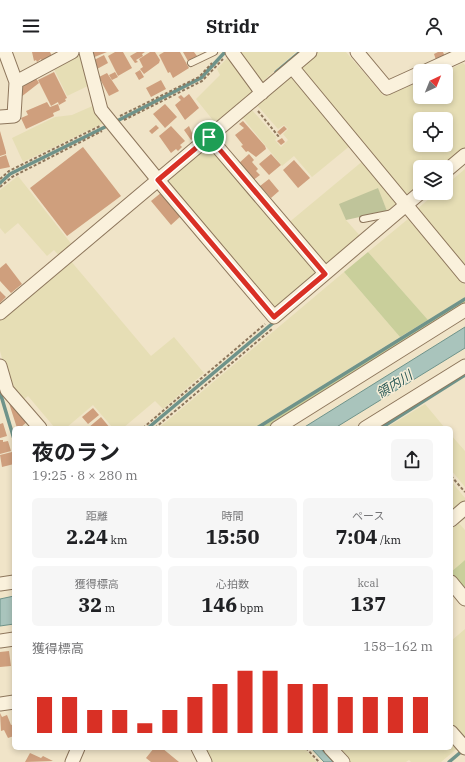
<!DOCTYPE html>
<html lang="ja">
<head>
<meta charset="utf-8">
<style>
  body { margin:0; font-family:"IBM Plex Serif","Noto Sans JP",serif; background:#f6f6f6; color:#202124; height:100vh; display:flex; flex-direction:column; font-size:15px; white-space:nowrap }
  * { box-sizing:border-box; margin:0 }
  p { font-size:13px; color:#757577 }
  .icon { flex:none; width:22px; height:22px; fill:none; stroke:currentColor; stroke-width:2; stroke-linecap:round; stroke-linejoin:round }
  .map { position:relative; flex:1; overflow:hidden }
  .sheet { position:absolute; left:12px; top:374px; width:441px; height:324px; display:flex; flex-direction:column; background:#fff; border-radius:6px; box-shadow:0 2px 6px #0003 }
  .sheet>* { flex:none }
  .needle { width:26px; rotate:43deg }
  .fabs { position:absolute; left:413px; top:12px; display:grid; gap:8px }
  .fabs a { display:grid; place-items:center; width:40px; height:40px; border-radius:6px; background:#fff; box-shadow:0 2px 6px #0003; font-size:20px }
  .pin { position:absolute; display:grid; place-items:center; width:34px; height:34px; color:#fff; margin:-17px; border:2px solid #fff; border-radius:50%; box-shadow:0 1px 4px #0007 }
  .round { display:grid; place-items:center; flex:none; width:42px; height:42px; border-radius:6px; background:#f6f6f6 }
  .head { display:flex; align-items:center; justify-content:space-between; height:68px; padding:0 20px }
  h1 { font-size:22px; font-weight:700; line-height:30px }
  .metrics { display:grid; grid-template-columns:repeat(3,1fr); gap:6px; height:68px; padding:4px 20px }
  .metrics div { display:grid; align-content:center; border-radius:6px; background:#f6f6f6; text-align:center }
  .metrics b { font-size:20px; font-weight:700 }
  .metrics small { font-size:11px; font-weight:400 }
  .metrics p { font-size:11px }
  .chart { height:112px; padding:8px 20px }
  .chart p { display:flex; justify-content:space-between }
  .chart svg { width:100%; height:72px; margin-top:4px; stroke:#d93025; stroke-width:6 }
  header { display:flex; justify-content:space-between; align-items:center; height:52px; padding:0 20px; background:#fff; font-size:18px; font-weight:700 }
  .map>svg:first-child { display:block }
  .farmland { fill:#e6deb5; fill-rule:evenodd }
  .green { fill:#c9cf9b }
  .cemetery { fill:#bfc49a }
  .water { fill:#a9c4bc; stroke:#6f938a }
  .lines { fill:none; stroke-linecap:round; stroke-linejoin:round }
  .stream { stroke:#6f938a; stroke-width:3.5 }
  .building { fill:#cf9f7d }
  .service-casing { stroke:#8d765c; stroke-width:8 }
  .minor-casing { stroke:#8d765c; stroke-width:15 }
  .path { stroke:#8d765c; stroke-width:2; stroke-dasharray:3 2; stroke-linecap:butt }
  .service { stroke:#faf1dc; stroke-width:6 }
  .minor { stroke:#faf1dc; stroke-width:13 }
  .route-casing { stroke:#fff; stroke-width:8 }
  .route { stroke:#d93025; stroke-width:5 }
  .labels { text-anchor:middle; stroke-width:3; stroke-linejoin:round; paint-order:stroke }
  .water-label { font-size:13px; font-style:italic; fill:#2f5d5a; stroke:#f7eed8 }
</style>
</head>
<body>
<header><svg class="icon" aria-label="menu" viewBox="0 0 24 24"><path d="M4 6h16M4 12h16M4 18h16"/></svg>Stridr<svg class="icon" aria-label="person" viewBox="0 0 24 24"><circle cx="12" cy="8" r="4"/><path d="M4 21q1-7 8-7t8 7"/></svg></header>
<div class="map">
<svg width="465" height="710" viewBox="0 0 465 710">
  <rect width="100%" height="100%" fill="#f0e4c8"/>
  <!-- farmland -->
  <path class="farmland" d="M77,0H84L92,32L67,44L52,13Z
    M240,0H296L262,30Z
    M316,0H346L384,44L420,30V45H446V19L463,11L465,13V100L446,115H420V137L406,148L297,19ZM420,67H446V93H420Z
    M230,3L254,40L216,72L196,47L220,23L217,17Z
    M290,23L351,93L312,125L294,104L282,114L242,65L251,57L277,86L275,88L281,95L288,88L283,82L288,77L284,73L278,77L256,52Z
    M97,52L108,69L23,110L12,86L55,65L72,63Z
    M208,92L323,222L277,261L165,129Z
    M364,108L397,151L387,159L377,136L346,168L362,186L327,216L287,172Z
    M465,117V215L417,157L436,141H446V133Z
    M18,124L73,194L60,205L54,198L47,204L18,171L5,182L0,176V138Z
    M408,167L465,233V245L428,268L368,200Z
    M70,208L151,304L174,285L204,321L163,357L155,349L123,376H113L93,353L66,376H55L28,344L23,348L8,328L0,299V266Z
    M344,220L400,285L254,376H163L161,374Z
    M425,352L445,376H386Z
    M451,383L465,399V435L451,418Z
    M451,429L465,446V450L451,462Z
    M457,469L465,478V508L451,520V474Z
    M465,577V690L451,675V589Z
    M451,686L459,695L441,710H411L409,708L406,710H349L337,696H451Z
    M202,696H304L317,710H209Z"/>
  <!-- green -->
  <path class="green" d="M368,200L428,268L400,285L344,220Z
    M465,248V256L450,265L268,376H258Z
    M465,508V541L451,525V520Z"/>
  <!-- cemetery -->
  <path class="cemetery" d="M378,136L387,159L346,168L339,152Z"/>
  <!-- water -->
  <path class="water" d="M465,275V296L335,376H303Z
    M14,544V572L0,574V547Z
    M311,696H320L333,710H324Z"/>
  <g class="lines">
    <!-- stream -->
    <path class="stream" d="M276,20L300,0
      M115,70L201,26L225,0
      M0,131L10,122L109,73
      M0,340L14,387
      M148,376L273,271
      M257,376L465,247
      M381,376L465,323
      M449,710L462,699"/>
  </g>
  <!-- building -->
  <path class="building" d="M32,0H50L53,6L43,11L41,7L37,10L36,8L34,9Z
    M89,0H107L92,6Z
    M115,0H123L132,16L118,24L108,4Z
    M137,0H145L142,2L143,4L136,8L138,10L135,11L130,4Z
    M150,0H155L160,8L159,11L144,22L140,17L143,15L139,7Z
    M164,0H180L189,16L173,26L170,20L168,21L159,3Z
    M183,0H194L197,4L188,9Z
    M438,0H443L445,5L436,8L434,2Z
    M104,3L108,11L97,17L92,9Z
    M140,18L144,25L139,28L135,21Z
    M54,20L67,46L65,47L66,49L59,53L58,50L51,54L38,28Z
    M115,20L118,25L112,28L109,23Z
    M107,21L119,39L109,44L99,25Z
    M34,23L39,31L21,45L20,33Z
    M161,28L166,37L151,45L146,36Z
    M189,42L199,56L185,68L175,53L181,48L178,45L181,43L184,46Z
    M47,50L50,55L58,52L60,58L53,61L54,64L26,77L21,66L28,63L26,59Z
    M165,52L177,65L165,76L153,62Z
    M243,69L265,94L266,97L256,105L248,99L246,100L241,94L243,93L235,83L244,76L239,72Z
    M156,73L159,76L152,82L149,79Z
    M171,74L185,89L180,93L182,95L178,99L176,97L171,101L159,84Z
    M189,74L192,81L195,79L198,83L191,88L184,78Z
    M284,74L287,77L280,83L277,80Z
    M0,79L6,100V102L0,104Z
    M282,86L285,90L281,93L277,89Z
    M83,95L121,144L67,184L30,136Z
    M249,102L254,108L252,110L258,117L256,119L260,123L252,129L238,112Z
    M271,102L281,113L269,123L259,112Z
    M6,103L10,115L0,117V105Z
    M294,108L310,126L298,136L283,118Z
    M269,127L279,139L271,146L260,134Z
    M162,140L182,163L171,173L151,149Z
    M6,211L22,232L11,241L0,229V216Z
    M0,239L6,245L0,251Z
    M7,345L28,369L20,376H17Z
    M93,356L99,363L88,372L82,365Z
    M101,365L110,376H88Z
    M3,371L7,384L0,386V372Z
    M0,388H3V390L8,389L11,399L0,402Z
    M12,400L14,412L2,415L0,403Z
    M9,599L11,614L0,615V600Z
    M0,661L2,665L7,663L11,673L14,672V684L8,686L4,678L1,679Z
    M154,696H162L179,710H151L146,706Z
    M30,701L41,706L43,704L53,709L25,710Z"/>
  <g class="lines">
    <!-- service casing -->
    <g class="service-casing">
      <path id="service" d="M191,11L214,0
        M363,167L393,161"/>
    </g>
    <!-- minor casing -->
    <g class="minor-casing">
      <path id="minor" d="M5,0L16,30
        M86,0L101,58L158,128L274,265L420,141
        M232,0L262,41
        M357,0L387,36L420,21
        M292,15L465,224
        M426,19L465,1
        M0,65L14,64L16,30L72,0
        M209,85L325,221
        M446,119L465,103
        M0,261L310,0
        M0,314L7,338L40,376
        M277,376L465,258
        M365,376L465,314
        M451,468L465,456
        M451,530L465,547
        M0,532L14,530
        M0,589L14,587
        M0,652L14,650
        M451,680L465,696
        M198,696L205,710
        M330,696L343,710
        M72,710L78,696"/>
    </g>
    <!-- path -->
    <path class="path" d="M258,59L279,85
      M120,64L199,25L212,11
      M124,68L202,29L223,7
      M0,127L9,119L100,74
      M0,135L12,125L102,79
      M143,376L265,272
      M155,376L272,277
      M451,424L465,440
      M306,696L319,710"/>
    <!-- service -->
    <use href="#service" class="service"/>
    <!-- minor -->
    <use href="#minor" class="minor"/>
  </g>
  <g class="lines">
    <!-- route casing -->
    <g class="route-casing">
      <path id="route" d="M209,85L325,222L274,265L158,128Z"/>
    </g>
    <!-- route -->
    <use href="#route" class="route"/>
  </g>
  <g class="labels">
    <!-- water labels -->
    <g class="water-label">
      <text transform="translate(394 332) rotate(-32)" y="5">領内川</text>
    </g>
  </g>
</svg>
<div class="fabs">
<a><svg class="needle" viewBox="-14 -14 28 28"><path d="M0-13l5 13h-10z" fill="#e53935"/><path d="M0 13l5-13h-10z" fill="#757577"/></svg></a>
<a><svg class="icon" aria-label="locate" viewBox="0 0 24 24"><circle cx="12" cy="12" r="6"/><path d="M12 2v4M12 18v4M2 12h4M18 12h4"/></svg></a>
<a><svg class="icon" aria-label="layers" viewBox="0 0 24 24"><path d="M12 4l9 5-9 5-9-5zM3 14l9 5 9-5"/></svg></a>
</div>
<div class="pin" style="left:209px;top:85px;background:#1e9e55"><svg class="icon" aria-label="arrive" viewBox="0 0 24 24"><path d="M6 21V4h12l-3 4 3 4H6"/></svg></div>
<section class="sheet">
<div class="head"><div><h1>夜のラン</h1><p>19:25 · 8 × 280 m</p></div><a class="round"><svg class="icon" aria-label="share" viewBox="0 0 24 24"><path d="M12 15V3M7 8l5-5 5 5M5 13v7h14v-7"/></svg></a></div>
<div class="metrics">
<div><p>距離</p><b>2.24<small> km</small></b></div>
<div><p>時間</p><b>15:50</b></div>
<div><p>ペース</p><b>7:04<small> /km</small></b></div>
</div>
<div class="metrics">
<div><p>獲得標高</p><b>32<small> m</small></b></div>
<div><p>心拍数</p><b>146<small> bpm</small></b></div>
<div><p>kcal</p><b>137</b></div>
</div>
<div class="chart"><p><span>獲得標高</span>158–162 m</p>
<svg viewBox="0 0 160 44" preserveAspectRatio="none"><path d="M5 44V22M15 44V22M25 44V30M35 44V30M45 44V38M55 44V30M65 44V22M75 44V14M85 44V6M95 44V6M105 44V14M115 44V14M125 44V22M135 44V22M145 44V22M155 44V22"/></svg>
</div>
</section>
</div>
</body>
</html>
